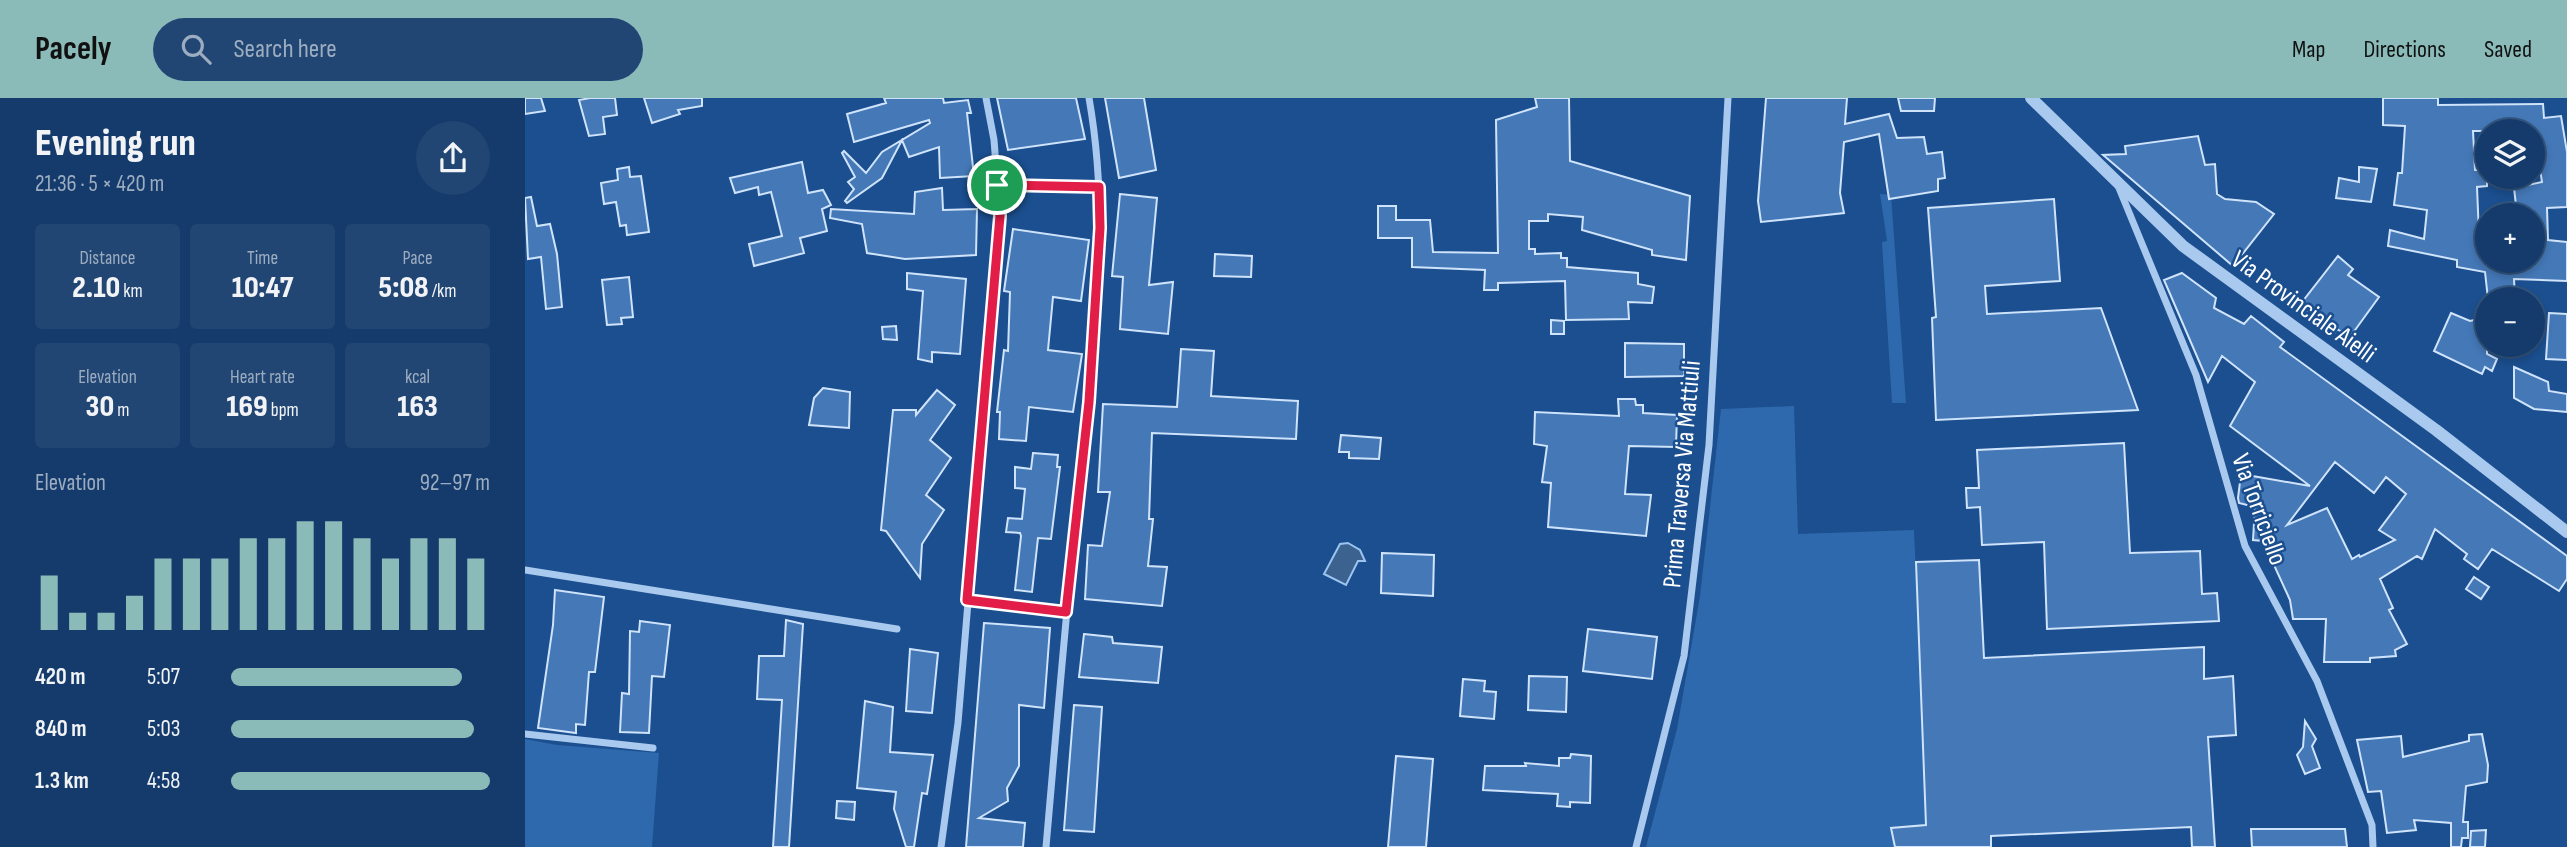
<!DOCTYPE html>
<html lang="en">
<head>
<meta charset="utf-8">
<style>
  body { margin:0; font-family:"Sofia Sans Condensed",sans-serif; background:#214673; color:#f1f3f6; height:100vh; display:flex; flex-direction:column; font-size:26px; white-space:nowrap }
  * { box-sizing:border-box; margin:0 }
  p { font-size:23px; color:#9dadc1 }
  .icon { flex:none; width:38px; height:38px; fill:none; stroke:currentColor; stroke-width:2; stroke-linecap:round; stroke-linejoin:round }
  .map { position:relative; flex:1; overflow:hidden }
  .drawer { display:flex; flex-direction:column; background:#143b6b; width:525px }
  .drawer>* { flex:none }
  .buttons { position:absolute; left:1950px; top:21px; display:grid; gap:14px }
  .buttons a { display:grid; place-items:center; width:70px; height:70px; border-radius:50%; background:#143b6b; box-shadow:0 4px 10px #0003,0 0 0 2px #33557e; font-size:35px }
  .pin { position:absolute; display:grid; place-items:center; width:60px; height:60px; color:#fff; margin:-30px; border:4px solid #fff; border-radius:50%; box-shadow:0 2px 7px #0007 }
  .round { display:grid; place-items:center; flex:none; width:74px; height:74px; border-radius:37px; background:#214673 }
  .summary { display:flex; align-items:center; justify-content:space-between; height:119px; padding:0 35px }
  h1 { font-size:38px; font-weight:800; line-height:52px }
  .figures { display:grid; grid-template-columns:repeat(3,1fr); gap:10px; height:119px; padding:7px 35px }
  .figures div { display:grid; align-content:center; border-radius:7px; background:#214673; text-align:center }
  .figures b { font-size:30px; font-weight:800 }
  .figures small { font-size:19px; font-weight:400 }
  .figures p { font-size:19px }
  .chart { height:196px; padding:14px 35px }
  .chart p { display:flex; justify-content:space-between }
  .chart svg { width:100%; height:126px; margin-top:7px; stroke:#8bbbb9; stroke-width:6 }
  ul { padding:0 35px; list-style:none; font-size:23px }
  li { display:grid; grid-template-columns:112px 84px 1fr; align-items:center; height:52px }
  li i { height:18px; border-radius:9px; background:#8bbbb9 }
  header { display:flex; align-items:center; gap:42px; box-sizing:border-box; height:98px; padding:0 35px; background:#8bbbb9; color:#111 }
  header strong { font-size:33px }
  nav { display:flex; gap:38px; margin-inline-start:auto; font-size:24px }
  .search { width:490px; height:63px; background:#214673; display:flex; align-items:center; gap:18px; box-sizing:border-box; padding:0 24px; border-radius:38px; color:#9dadc1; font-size:26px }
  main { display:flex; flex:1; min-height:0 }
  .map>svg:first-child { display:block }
  .green { fill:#2e69ad }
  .water { fill:#3c6290; stroke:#9cc4f0; stroke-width:2 }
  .building { fill:#4478b7; stroke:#cfe3fa; stroke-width:2; fill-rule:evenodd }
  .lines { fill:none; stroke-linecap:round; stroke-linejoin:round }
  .minor { stroke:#a9c9ee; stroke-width:7 }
  .tertiary { stroke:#a9c9ee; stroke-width:12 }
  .route-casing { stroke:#fff; stroke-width:14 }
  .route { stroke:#e11d48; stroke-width:9 }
  .labels { text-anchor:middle; stroke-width:5; stroke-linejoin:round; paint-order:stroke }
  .street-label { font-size:26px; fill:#fff; stroke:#1b4f8f }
</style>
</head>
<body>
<header>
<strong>Pacely</strong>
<div class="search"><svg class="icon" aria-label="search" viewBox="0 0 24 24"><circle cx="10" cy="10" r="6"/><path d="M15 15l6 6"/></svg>Search here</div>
<nav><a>Map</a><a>Directions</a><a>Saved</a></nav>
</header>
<main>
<section class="drawer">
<div class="summary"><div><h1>Evening run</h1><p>21:36 · 5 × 420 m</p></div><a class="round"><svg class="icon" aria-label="share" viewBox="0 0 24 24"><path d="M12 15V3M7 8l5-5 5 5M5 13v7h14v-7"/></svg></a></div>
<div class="figures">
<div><p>Distance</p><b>2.10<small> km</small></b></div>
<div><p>Time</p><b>10:47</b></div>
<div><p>Pace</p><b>5:08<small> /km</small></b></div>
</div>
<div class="figures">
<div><p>Elevation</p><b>30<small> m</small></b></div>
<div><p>Heart rate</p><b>169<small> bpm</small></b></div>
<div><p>kcal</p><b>163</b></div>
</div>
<div class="chart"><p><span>Elevation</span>92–97 m</p>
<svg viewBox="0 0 160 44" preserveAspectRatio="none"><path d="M5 44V25M15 44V38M25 44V38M35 44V32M45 44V19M55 44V19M65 44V19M75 44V12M85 44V12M95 44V6M105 44V6M115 44V12M125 44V19M135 44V12M145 44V12M155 44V19"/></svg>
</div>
<ul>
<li><b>420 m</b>5:07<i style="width:89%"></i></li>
<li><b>840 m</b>5:03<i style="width:94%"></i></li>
<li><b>1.3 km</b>4:58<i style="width:100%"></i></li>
</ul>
</section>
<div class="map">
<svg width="2042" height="749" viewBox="0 0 2042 749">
  <rect width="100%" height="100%" fill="#1b4f8f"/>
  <!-- green -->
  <path class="green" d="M1355,96L1366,97L1381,305H1367L1357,144L1362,143Z
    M1269,308L1273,436L1389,432L1403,749H1121L1152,631L1175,498L1196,311Z
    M0,641L32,647L134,655L127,749H0Z"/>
  <!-- water -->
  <path class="water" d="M823,445L835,452L840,463H833L821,487L799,476L815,446Z"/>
  <!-- building -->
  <path class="building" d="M0,0H16L20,13L0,16Z
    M65,0H90L92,17L78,19L80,36L64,38L54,2Z
    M119,0H177V8L153,12L155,16L127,25Z
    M359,0H418L419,5L443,2L446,15H442L449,78L415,80L414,49L384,59L377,42L357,80L322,105L320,103L329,91L323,84L330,79L317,55L319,53L341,75L357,54L405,25L404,22L329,44L322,16L361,5Z
    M472,0H551L560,41L483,52Z
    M580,0H619L631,72L594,80Z
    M1010,0H1044L1045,63L1165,98L1161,162L1127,157V152L1057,132L1058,119L1023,116V123H1004V151H1010V156L1036,155V160H1042V169L1113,175V186L1129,189L1127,205L1103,204L1104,221L1041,222L1040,183L973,185V192H959L960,172L887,169V140H853V108H871V122H905L908,154L973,155L971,22L1012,9Z
    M1241,0H1322L1320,26L1364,16L1372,40L1399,39L1402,56L1417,54L1420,80L1413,81V93L1364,101L1354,36L1319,44L1315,95L1319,115L1236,124L1233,103Z
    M1373,0H1410L1409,13H1376Z
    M1858,0H1913V7L2018,6L2019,20L2036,18L2042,54V109L2022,110L2023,142L2042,144V183L1989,181L1990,201H1963L1960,174L1932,169V162L1863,148L1865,132L1899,141L1902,112L1869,107L1873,75H1877L1880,28L1858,27ZM1948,33H2009L2017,84L1989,90L1992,116L2007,112V163H1962V138L1954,137L1952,89L1962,88V72H1950Z
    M1673,38L1680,67L1690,66L1692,96L1700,101L1731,104L1749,116L1708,168L1578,57L1601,56L1600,48Z
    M277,64L283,95L298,92L306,107L297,111L302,133L275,140L279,155L229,168L224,146L257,138L246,94L234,97L233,89L210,95L205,80Z
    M104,69L105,79L116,78L124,134L102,137L101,127L95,128L91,104L79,106L76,85L93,82L92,71Z
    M1834,69L1852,71L1846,104L1811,100L1814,80L1834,84Z
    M417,90L418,112L452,111L451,157L380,161L342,155L337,126L305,120L306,111L389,116L390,94Z
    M595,96L632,100L624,187L648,184L643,236L595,231L598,179L587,178Z
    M6,99L12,128L25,126L32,156L37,209L21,211L16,159L3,161L0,100Z
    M1529,101L1535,183L1460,188L1462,216L1576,210L1613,312L1411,322L1407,220L1411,219L1403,110Z
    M488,131L564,142L556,203L528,199L523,252L557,256L548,314L504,309L501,343L474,341L475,314H472L479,252L483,253L485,194L479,193Z
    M690,156L727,158L726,179L689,178Z
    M1813,158L1828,171L1823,177L1854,199L1825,239L1812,231L1810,234L1774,208Z
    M382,175L441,181L435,256L407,254V264L393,261L398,193L382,191Z
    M1657,175L1691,200L1689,210L1719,226L1726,218L1759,244L1755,249L2042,458V481L2034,493L1967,451L1953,471L1939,461L1942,456L1910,431L1897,461L1892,458L1855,481L1868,510L1864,512L1882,546L1870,552L1871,558L1845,560V564H1799L1801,521H1768L1765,502L1738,443L1728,442L1730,409L1714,405L1713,400L1716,376L1785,388L1705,328L1730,284L1697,258L1683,284L1639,182ZM1810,364L1849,395L1861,379L1881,396L1854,432L1870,442L1835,459L1834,457L1827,461L1802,410L1762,427Z
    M104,179L108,219L96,220L97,226L82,227L77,182Z
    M1926,215L1945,223L1962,219V256L1972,261L1967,273L1960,269L1957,276L1909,253Z
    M2024,215L2042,216V262L2021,261Z
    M1026,222L1039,223V236H1026Z
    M371,228L372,242L358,241L357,229Z
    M1100,245L1159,246V278L1100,279Z
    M656,251L689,253L686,298L773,303L771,341L627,335L624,421H628L623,468L642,469L637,508L560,501L563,447L577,448L585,394H573L578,306L652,309Z
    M1989,269L2023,284L2024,293L2042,296V314L2009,311L1989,300Z
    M298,290L325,294L324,330L284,327L289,300Z
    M412,292L430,307L405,342L426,360L401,397L419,412L397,446L395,480L361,433L356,432L368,312H391V317Z
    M1093,301H1110L1111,307H1118V315L1152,317L1151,349L1104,348L1100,396L1126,397L1121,438L1023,429L1026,385L1017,384L1022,348L1009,346L1010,314L1094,318Z
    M816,337L856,340L854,361L824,360V354H814Z
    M1599,345L1605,455L1675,453L1677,496L1692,495L1694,523L1522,531L1519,444L1457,447L1455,409L1442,410L1441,390H1454L1452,352Z
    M508,355L533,357L532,369H535L526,441L513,440L507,494L490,492L496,438L495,435L481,434L483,420L497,421L500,391L490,390V369L506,371Z
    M857,455L909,457L908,498L856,495Z
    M1454,462L1459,560L1679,549V581L1708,578L1711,637L1683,639L1690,749H1667L1666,729L1466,738V749H1370L1366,730L1401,727L1391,464Z
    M1949,479L1964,489L1956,501L1941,491Z
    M30,492L79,499L70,574H64L60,627L51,626V635L13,630L28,527Z
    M261,522L278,526L264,749H248L257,602L232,601L234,558H259Z
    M115,523L145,527L139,579L127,578L124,635L95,634L97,595L104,596L105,533L114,534Z
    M459,525L525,530L519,610L494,607V668L482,690L483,703L454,720L500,725L498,749H441Z
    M1063,531L1132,539L1127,581L1058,573Z
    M559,536L587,539L588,545L637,549L633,585L554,579Z
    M385,551L413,555L407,615L381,613Z
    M1004,578L1042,579L1041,614L1003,612Z
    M938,581L960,583L959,593L971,594L969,621L935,618Z
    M340,603L368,609L365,654L408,657L402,696L397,695L389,749H381L369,711L371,694L332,690Z
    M549,607L577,609L569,734L539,732Z
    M1780,623L1791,641L1787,648L1795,670L1780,676L1772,657L1778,649Z
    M1957,636L1963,667L1962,684L1941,688L1938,724H1943V740H1937L1936,749H1926V725L1889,722L1891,732L1862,735L1856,693L1843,694L1832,642L1876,638L1878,659L1944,643V637Z
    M1046,656L1066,658L1065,705L1045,704V709L1032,708L1033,696L958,692L960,668H1001L1000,665L1034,668V660H1045Z
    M871,658L908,661L901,749H863Z
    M312,703L330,704L329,722L311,720Z
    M1726,731H1820L1822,749H1727Z
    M1961,732L1960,749H1945L1946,733Z"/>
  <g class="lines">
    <!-- minor -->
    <path class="minor" d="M472,87L574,89
      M1594,90L1671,277L1720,448L1792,583L1847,727L1848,749
      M0,472L372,531
      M442,501L541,515
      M0,636L128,650
      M416,749L433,625L475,118L469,42L461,0
      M521,749C531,636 540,524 552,411C567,276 588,135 564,0
      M1111,749L1159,558L1184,347L1203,0"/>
    <!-- tertiary -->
    <path class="tertiary" d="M1506,0L1658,148L1911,332L2042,434"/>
  </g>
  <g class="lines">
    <!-- route casing -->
    <g class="route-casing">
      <path id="route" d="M472,87L574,89L575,130L564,304L541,514L442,502L475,118Z"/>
    </g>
    <!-- route -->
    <use href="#route" class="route"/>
  </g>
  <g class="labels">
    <!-- street labels -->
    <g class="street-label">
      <text transform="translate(1779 208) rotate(36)" y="9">Via Provinciale Aielli</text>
      <text transform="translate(1156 376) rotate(-85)" y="9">Prima Traversa Via Mattiuli</text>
      <text transform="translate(1735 411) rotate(70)" y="9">Via Torriciello</text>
    </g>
  </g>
</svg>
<div class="buttons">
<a><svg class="icon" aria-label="layers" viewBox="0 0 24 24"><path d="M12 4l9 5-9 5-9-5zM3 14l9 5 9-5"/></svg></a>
<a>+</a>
<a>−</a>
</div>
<div class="pin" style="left:472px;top:87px;background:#1e9e55"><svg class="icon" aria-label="arrive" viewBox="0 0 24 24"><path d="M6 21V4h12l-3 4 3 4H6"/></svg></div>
</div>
</main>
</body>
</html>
